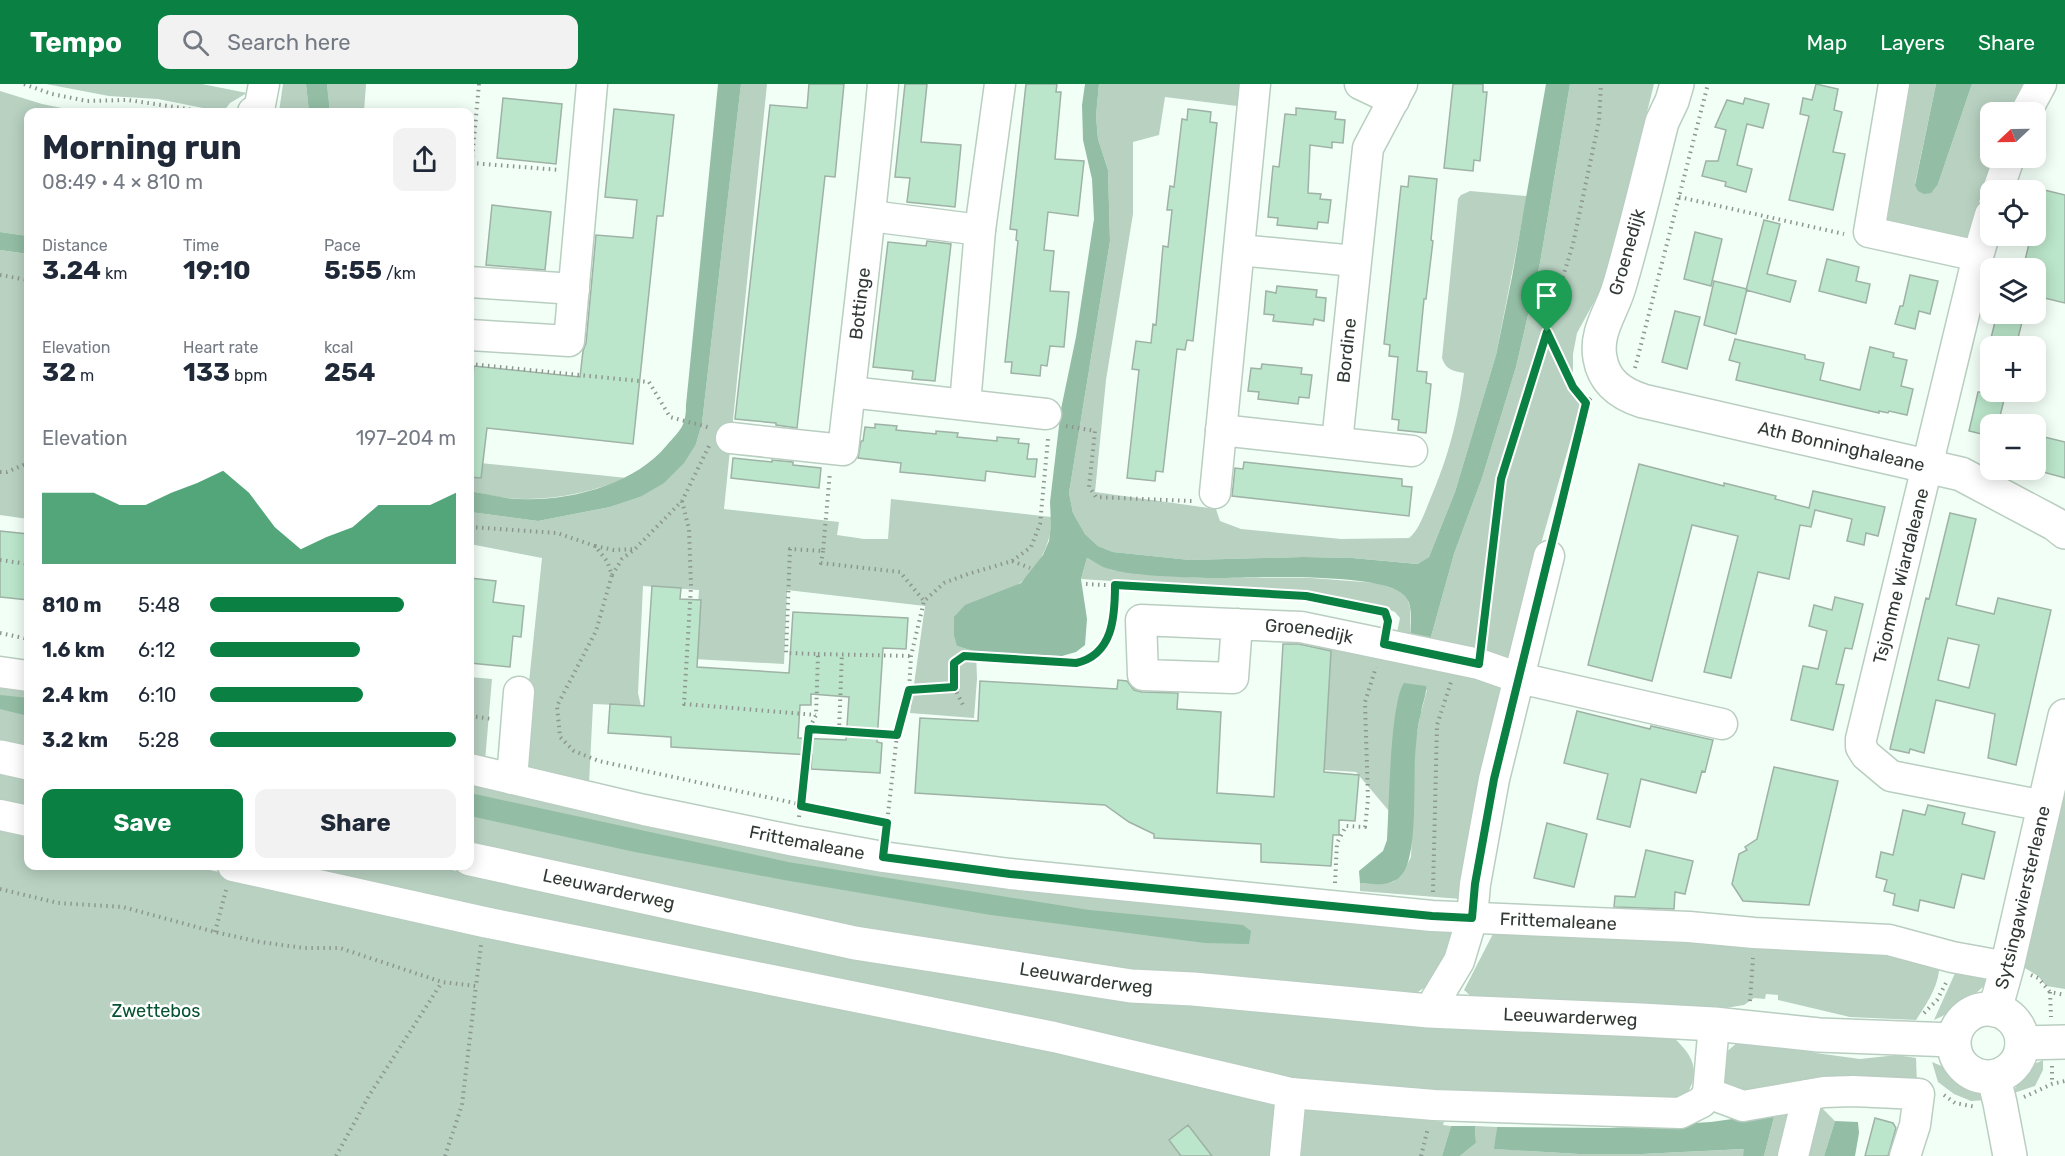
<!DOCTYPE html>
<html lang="en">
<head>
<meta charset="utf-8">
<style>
  body { margin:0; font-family:Rubik,sans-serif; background:#f2f2f3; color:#1f2937; height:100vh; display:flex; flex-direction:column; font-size:22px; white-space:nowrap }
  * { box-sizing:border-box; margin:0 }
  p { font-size:20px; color:#747a83 }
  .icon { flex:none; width:33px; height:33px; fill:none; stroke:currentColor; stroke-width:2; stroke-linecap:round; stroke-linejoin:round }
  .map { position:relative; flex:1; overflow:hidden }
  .panel { position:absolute; left:24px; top:24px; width:450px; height:762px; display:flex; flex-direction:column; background:#fff; border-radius:12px; box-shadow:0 3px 15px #0003 }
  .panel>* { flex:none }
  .needle { width:39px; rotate:248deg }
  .buttons { position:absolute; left:1980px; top:18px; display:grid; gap:12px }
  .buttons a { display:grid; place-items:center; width:66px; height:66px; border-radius:12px; background:#fff; box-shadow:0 3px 15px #0003; font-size:30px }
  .pin { position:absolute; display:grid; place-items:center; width:51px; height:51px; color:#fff; margin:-62px -26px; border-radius:50% 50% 50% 0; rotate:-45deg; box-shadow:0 0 6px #0007 }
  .pin .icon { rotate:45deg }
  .round { display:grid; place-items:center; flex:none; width:63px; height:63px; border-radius:12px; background:#f2f2f3 }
  .summary { display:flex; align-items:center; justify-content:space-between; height:102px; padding:0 18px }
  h1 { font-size:33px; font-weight:700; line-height:45px }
  .stats { display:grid; grid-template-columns:repeat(3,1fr); gap:9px; height:102px; padding:6px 18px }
  .stats div { display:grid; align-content:center }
  .stats b { font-size:26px; font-weight:700 }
  .stats small { font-size:16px; font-weight:400 }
  .stats p { font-size:16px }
  .chart { height:168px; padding:12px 18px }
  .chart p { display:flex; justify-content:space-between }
  .chart svg { width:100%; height:108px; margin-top:6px; fill:#0b8043; opacity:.7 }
  .action { display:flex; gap:12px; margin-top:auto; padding:12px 18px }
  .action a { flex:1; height:69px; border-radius:12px; background:#0b8043; color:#fff; font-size:24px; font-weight:700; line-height:69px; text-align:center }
  .action a+a { background:#f2f2f3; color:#1f2937 }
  ul { padding:0 18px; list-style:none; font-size:20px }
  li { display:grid; grid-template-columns:96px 72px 1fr; align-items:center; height:45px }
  li i { height:15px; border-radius:8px; background:#0b8043 }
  header { display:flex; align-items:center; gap:36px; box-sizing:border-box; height:84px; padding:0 30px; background:#0b8043; color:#fff }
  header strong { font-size:28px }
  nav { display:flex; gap:33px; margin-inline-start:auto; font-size:21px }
  .search { width:420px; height:54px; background:#f2f2f3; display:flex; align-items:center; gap:15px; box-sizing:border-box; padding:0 21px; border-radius:12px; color:#747a83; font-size:22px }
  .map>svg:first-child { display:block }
  .green { fill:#b8d1c1 }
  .water { fill:#93bda4 }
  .building { fill:#bbe6cb; stroke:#9eb2a5; stroke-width:1.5; fill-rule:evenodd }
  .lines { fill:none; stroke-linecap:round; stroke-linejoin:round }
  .minor-casing { stroke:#b9cec1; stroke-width:33 }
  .major-casing { stroke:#b9cec1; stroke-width:36 }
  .path { stroke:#8d9790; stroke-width:4; stroke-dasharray:1.5 4.5; stroke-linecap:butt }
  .minor { stroke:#fff; stroke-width:30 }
  .major { stroke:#fff; stroke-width:33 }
  .route-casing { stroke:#fff; stroke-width:12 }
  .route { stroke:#0b8043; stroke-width:8 }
  .labels { text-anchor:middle; stroke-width:5; stroke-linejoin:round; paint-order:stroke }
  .street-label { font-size:18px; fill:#313934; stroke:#fff }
  .park-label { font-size:18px; fill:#065231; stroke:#fff }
</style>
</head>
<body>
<header>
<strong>Tempo</strong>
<div class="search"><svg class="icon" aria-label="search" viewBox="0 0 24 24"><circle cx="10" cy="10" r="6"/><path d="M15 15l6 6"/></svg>Search here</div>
<nav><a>Map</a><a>Layers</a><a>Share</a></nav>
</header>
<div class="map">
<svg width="2065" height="1072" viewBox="0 0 2065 1072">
  <rect width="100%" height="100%" fill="#f2fff6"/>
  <!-- green -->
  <path class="green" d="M46,0H202L247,9L230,19L223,28L158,15L109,12Z
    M283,0H306L309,28H279Z
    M327,0H366L364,28H330Z
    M741,0H767L724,425L839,438L837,451L864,455H888L891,415L1051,433C1053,460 1036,490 1013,504L957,562L976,568L977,595L974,634L910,629L925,522L787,506L784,580L694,575L699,506L643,502L638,609L641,622L593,620L589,700L520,684L542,474L470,460V428L538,437L610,423L640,413L696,360L702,339Z
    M1099,0H1240L1237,22L1165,13L1159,51L1133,58V130L1106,296L1095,408L1216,425L1220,437L1241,445L1341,455L1409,454C1419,446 1424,430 1429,418C1448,374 1458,337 1464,289C1453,287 1446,286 1442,274L1458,115L1461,111L1470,107L1527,112L1496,271L1455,408L1429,473L1419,480L1352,474L1303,473L1190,476L1113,468L1098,462L1085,450L1073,429L1069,409L1110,157L1108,86L1098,55L1096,32Z
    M1570,0H1654L1605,198L1577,249L1573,270V290L1586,316L1573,348L1532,491L1512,576L1429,560L1454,470L1482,394L1516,283L1540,179Z
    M1896,0H1936L1915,100H1938L1972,0H2024L2011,28H1990V74H1994L1965,160L1868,133Z
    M0,7L42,20L82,28H28V152L0,148Z
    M0,166L28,170V435L0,431Z
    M470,378L627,394C590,409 547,418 507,414C494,413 482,409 470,407Z
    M1087,474L1111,486L1155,491L1207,494H1311L1377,499L1397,506L1407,513L1410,524L1411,556L1396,553L1400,534L1395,528L1390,526L1309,510L1081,495Z
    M1318,560L1507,598L1461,815L1360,807V799L1380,800L1393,798L1401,792L1411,773L1415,661L1420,632L1427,606L1397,620L1392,670L1389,727L1356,688L1310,685Z
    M470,593L492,595L485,677L470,674Z
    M0,597H28V664L0,658Z
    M0,684L28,691V729L0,722Z
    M2065,691V905L2046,902L2038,892L2023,883Z
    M470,695L585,722L1457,842L1437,895L1415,910L1119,886L852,844L470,763Z
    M0,739L28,745V782H191L1057,968L1294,1024L1444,1038L1443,1041L1451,1042L1442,1072H0Z
    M263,782H433L847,870L1674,954C1696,974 1701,991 1683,1016L1359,1012Z
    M1495,846L1877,868L1940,878C1939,902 1929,916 1916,936L1850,933L1778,916V911L1766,910L1765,915L1754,914L1744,921L1707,927L1474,915L1464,906Z
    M1970,885L1988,898C1973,913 1954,928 1934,936L1956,887Z
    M1757,954L1816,969L1860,975L1897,971L1916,974L1917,1000L1735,1010L1724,1001V970L1738,958Z
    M2043,976V986L2035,1002L2014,1009C2020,989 2023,985 2043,976Z
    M1932,978L1944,983L1959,999L1975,1005L1987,1016L1971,1017L1954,1010L1938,998Z
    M1823,1025L1835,1037L1824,1072H1801L1813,1026Z
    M1799,1027L1787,1072H1764L1775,1029Z
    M1475,1042L1497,1043L1495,1065L1579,1070H1642L1745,1065L1743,1072H1460L1476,1059Z"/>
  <!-- water -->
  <path class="water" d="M306,0H327L330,28H309Z
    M718,0H741L702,339L696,360L684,379L664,399L640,413L610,423L538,437L470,428V407C482,409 494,412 506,414C559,420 632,404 667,361C680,346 686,343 686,321Z
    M1085,0H1099L1096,32L1098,55L1108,86L1110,157L1069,409L1073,429L1085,450L1098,462L1113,468L1190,476L1303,473L1352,474L1418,480L1429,473L1455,408L1496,271L1512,193L1546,0H1570L1540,179L1516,283L1482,394L1454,470L1429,560L1411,556C1410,544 1414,521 1405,512C1380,486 1246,495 1207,494C1179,493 1139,492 1112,486C1103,484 1095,478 1087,474L1081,495L1087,535L1085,561L1076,568L1062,572L976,568L957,562L954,551V533L965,521L1021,499L1043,471L1049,457L1051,441L1050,418L1061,325L1076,253L1094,135L1092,95L1083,56L1082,21Z
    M1936,0H1972L1938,100L1931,109L1924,110L1918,107L1915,101Z
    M0,148L28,152V170L0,166Z
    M1404,599L1426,602C1427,610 1422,620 1421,629C1418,639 1417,650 1416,661C1412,690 1420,775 1400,793C1389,803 1373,800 1360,799L1359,787L1383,767L1387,756C1389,727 1390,618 1404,599Z
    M0,611L28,614V632L0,625Z
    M470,709L788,778L1089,826L1243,841L1251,847L1249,860L1205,859L991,831L784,796L635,768L470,732Z
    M1775,1029L1764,1072H1743L1744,1065L1642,1070H1579L1494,1065L1497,1043L1610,1044L1711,1038Z
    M1835,1037L1858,1038L1859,1049L1855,1072H1824Z
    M1451,1042H1475L1476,1059L1460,1072H1442Z"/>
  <!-- building -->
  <path class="building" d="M809,0H844L835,93L825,92L797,344L776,341V339L735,335L770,21L807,24Z
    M905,0H927L921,58L961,61L955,123L907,118L910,94L895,93Z
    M1026,0H1057L1056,8H1061L1055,75L1084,77L1078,132L1048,128L1044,166L1054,167L1050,207L1069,208L1064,263L1050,262L1047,282L1041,281L1040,292L1011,289L1012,278H1005L1018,157L1016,156L1017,146L1010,145Z
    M1453,0H1483V8H1487L1480,77L1474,76L1473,87L1444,84Z
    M1816,0L1838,5L1834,26L1842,28L1833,68L1845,70L1833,126L1789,116L1809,32L1800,30L1803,14L1812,16Z
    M503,14L562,20L556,80L497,74Z
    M1745,14L1769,20L1763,44L1747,40L1737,81L1752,85L1746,108L1725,102L1726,98L1702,92L1706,77H1718L1726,46L1715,43L1727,16L1743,20Z
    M1296,24L1336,28L1335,35L1345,36L1343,59L1332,58V64L1310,61L1308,109L1321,110L1320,115L1331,116L1328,139L1318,138L1317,145L1277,141L1278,134L1268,133L1273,82L1279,83L1285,30L1296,31Z
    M614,25L674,31L663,132H657L633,360L487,344L481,394L470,393V319L474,282L580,293L583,267L586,259L596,151L633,154L637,116L605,113Z
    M1188,25L1211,28L1210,38L1217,39L1193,257L1187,256L1185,266L1177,265L1163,388L1156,387L1155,397L1127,394L1139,286L1132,285L1136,257L1151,259L1153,240L1156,241L1163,162L1168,163L1172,126H1167L1170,102L1174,103L1182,35L1187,36Z
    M1409,92L1437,95L1431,156L1433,157L1426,215H1424L1417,287L1427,288L1426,299L1431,300L1426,349L1398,346L1399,336L1392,335L1398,273L1389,272L1390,261L1384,260L1401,102L1408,103Z
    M2036,104L2065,111V219L2036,212V184H2023L2031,152H2036Z
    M492,121L551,128L545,186L486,181Z
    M1764,136L1780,140L1767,190L1796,197L1790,218L1746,206Z
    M1695,148L1722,155L1711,202L1684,195Z
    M927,157L951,160L935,297L912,295L913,287L873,283L888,158L926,162Z
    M1827,175L1859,183L1856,197L1870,200L1866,219L1819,207Z
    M1910,191L1938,197L1930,230L1919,227L1915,245L1895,240L1900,222H1903Z
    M1714,197L1747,205L1736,250L1704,241Z
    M1277,202L1317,206L1316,213L1326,214L1324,237L1314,235L1313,241L1273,237L1274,231L1264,230L1266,207L1276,209Z
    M1675,227L1700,233L1687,285L1662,278Z
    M1997,230H2024L2016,262H1989Z
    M1735,255L1805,271V275L1824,279L1820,296L1860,306L1870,263L1894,269L1893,273L1907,276L1901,302L1913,305L1907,331L1889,327L1888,329L1879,327V329L1736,296L1740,279L1729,276Z
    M1262,280L1302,284L1301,290L1312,291L1309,314L1299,313L1298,320L1258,315L1259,308L1248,307L1251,284L1261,285Z
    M1978,308H2006L1998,340H1990V352L1969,347Z
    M875,340L897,342L896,346L936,350V347L958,349L957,353L997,357V353L1019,355L1018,359L1029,360L1027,375H1037L1035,393L986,387L985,397L931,391L900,388L901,379L858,374L861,357H863L865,343L875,344Z
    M2036,351L2065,358V394L2043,388L2045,381L2036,379Z
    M733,374L772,378V376L793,378V381L821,384L819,404L731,394Z
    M1244,378L1402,395V402L1412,403L1409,432L1232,412L1235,384L1243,385Z
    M1639,380L1724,402V399L1776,412L1775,415L1809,424L1813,407L1885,423L1878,452L1866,449L1864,461L1847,457L1852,435L1815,426L1811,443L1800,441L1789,495L1758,488L1731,594L1704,588L1738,452L1692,441L1652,597L1588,581Z
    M1950,429L1976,435L1956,521L1994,530L1998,514L2051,526L2016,681L1988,674L1995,630L1936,616L1924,669L1910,665L1909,669L1890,665L1926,514L1929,515ZM1948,554L1979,561L1969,604L1938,596Z
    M0,447L28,450V516L0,513Z
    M470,494L496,497L493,518L524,522L521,553L513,552L510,583L470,579Z
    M652,502L681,504L680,515L701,516L697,583L789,589L793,528L908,534L906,565L883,564L877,658L882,659L880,689L811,685L812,671L671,663V653L608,649L610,620L644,622ZM811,610L849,613L846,656L798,654L800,621H811Z
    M1835,513L1863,520L1852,565L1845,564L1836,600L1844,601L1833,646L1791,636L1803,582L1818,585L1827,547L1809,542L1814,521L1832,526Z
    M1283,560H1299L1331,567L1324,688L1359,691L1355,737L1339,736V751H1333L1331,782L1261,778V760L1154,754V750L1129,738L1105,721L915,709L920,634L978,637L980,597L1117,605L1118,596L1127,597L1134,606L1142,608L1178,609L1177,625L1221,628L1217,709L1274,713Z
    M1577,627L1650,645L1651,642L1713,656L1705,688L1702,687L1696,709L1641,695L1630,743L1597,735L1608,690L1564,679Z
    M1774,683L1838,697L1809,821L1743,817L1732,800L1739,770L1747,766L1745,763L1757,755Z
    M1928,721L1965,729L1962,740L1995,748L1984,795L1962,790L1954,824L1920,816L1918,827L1893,821L1895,810L1884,807L1887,796L1876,793L1881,768L1893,771L1903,726L1925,731Z
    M1547,739L1587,750L1574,803L1534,794Z
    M1646,766L1693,777L1685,810L1675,808L1674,825L1614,823L1615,812L1635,813Z
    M1875,1034L1893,1039L1896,1044L1888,1072H1865Z
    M1188,1041L1212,1072H1181L1169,1056Z"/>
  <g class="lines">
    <!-- minor casing -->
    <g class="minor-casing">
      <g id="minor">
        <path d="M1360,0L1394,16"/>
        <path d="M1894,0L1869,148L1978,172"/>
        <path d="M253,28L259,26L264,0"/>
        <path d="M2026,28L2041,0"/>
        <path d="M1998,106L2009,74"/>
        <path d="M1990,131L1978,172L1861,655V663L1866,671L1891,692L2044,722"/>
        <path d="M871,132L980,146"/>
        <path d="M1239,166L1355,177"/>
        <path d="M470,198L574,205"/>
        <path d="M470,251L569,257L592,0"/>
        <path d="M850,308L1046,330"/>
        <path d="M965,320L980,146L1000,0"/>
        <path d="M1221,346L1412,367"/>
        <path id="s1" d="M731,354L843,366C857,244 872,122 883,0"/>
        <path id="s2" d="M1337,358L1368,64L1402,0"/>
        <path d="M1215,409L1255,0"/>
        <path id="s3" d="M1237,540L1233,594L1143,591L1141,536L1301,543L1479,580L1519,594L1722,640"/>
        <path d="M0,588L28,592"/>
        <path id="s4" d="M470,685L644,726L795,757L883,773L1010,790L1432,832L1689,843L1754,849L1889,856L1952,873L2007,883"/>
        <path d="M512,695L519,608"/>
        <path d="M0,731L28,737"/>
        <path d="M233,782L484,838L1054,953L1291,1009L1434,1021L1680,1029L1702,1018L1708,1009L1714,940"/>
        <path d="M1429,927L1459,877L1472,834L1475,800L1494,695L1549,472"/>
        <path d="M1708,1009L1743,1022L1824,1008L1853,1007L1919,1010L1915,1041L1905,1072"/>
        <path d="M1285,1072L1291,1009"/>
        <path d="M1793,1072L1808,1011"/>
      </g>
    </g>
    <!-- major casing -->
    <g class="major-casing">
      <g id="major">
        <path id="s5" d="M1677,0L1672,17L1662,38C1648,93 1635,149 1619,203C1612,227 1595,248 1600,274C1604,298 1621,310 1643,317L1961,390L2055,440L2065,448"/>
        <path d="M0,673L28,679"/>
        <path id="s6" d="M470,775L855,859L1131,902L1193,905L1429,927L1641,936L1714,940L1819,951L1953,956"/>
        <circle cx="1988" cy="959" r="34"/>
        <path id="s7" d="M1995,926L2007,883L2065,632"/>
        <path d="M2022,959L2065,958"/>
        <path d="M1994,994L2000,1019L2010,1072"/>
      </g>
    </g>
    <!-- path -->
    <path class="path" d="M24,0L52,10L87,17L128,16L208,28
      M471,79L560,86
      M470,97L479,0
      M1679,113L1844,150
      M0,191L28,196
      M1548,249L1573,303L1586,319
      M470,280L649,298L670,333L711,344
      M1635,284L1708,0
      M1066,342L1095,347L1089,403L1096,413L1192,417
      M0,388H7L28,379
      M682,417L689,445L691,502L684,620L816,631
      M470,443L557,449L595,462L607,477L612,491L596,547L557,622L560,653L574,667L599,677L887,739
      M1555,448L1586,319L1591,314
      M595,462L614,466L635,465
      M823,467L821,479L900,488L924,517
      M0,476L28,480
      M1012,477L1031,463L1040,440L1048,355
      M612,491L622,475L635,465L682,417L709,362
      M1086,500L1306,512L1385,528L1387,535
      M0,549L28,555
      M1482,555L1501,395L1573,160L1599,37L1601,0
      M818,570L911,572
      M954,603L964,623
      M909,606L954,603V579L964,572L1076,579C1113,571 1115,533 1115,501
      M470,632L492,635
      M809,645L897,651L909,606L911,572L924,517L944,499L968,490L1012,477L1030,484
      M839,647L842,570
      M799,733L809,645L816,631L818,570L786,569L790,465L823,467L830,388
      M886,748L897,651
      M1335,799L1337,759L1346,742L1365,743L1368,716L1365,618L1376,583
      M0,805L58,819L123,823L215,848L260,858L304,864H340L442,898L476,902L481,861
      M1433,808L1437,641L1451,598
      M215,848L226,806
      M2031,891L2038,894L2050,908L2065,911
      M2050,908L2051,933
      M1750,917L1753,874
      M1924,929L1937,916L1947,897
      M2052,982V1000
      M1944,1011L1955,1019L1976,1023
      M2024,1013L2052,1000L2065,997
      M336,1072L370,1010L442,898
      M445,1072L462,1021L476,902
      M1421,1072L1428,1044"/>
    <!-- minor -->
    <use href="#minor" class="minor"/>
    <!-- major -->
    <use href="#major" class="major"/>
  </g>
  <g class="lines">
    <!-- route casing -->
    <g class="route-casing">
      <path id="route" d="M1547,248L1573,303L1586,319L1494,695L1475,800L1472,834L1432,832L1010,790L883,773L887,739L801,722L809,645L897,651L909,606L954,603V579L964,572L1076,579C1113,571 1115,533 1115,501L1306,512L1385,528L1388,537L1384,560L1479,580L1501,395Z"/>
    </g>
    <!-- route -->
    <use href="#route" class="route"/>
  </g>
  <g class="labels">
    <!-- street labels -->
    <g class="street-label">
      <text transform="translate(1627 168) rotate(-74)" y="6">Groenedijk</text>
      <text dy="6" stroke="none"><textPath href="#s1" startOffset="260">Bottinge</textPath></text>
      <text dy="6" stroke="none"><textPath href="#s2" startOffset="92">Bordine</textPath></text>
      <text dy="6" stroke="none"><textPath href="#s5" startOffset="554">Ath Bonninghaleane</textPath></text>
      <text transform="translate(1901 492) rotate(-76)" y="6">Tsjomme Wiardaleane</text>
      <text dy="6" stroke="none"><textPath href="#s3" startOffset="368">Groenedijk</textPath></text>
      <text dy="6" stroke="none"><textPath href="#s4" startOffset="345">Frittemaleane</textPath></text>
      <text dy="6" stroke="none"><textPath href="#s6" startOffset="142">Leeuwarderweg</textPath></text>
      <text dy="6" stroke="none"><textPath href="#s7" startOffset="116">Sytsingawiersterleane</textPath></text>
      <text dy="6" stroke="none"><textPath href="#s4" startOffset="1101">Frittemaleane</textPath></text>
      <text dy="6" stroke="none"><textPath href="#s6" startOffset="628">Leeuwarderweg</textPath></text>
      <text dy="6" stroke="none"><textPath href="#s6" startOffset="1114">Leeuwarderweg</textPath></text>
    </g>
    <!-- park labels -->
    <g class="park-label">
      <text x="156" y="933">Zwettebos</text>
    </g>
  </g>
</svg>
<div class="buttons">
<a><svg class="needle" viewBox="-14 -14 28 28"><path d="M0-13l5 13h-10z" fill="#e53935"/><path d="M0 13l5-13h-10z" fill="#747a83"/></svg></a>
<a><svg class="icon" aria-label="locate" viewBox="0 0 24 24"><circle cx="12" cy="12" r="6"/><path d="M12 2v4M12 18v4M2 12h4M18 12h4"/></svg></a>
<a><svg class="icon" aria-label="layers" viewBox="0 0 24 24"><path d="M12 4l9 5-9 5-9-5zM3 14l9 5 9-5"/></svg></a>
<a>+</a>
<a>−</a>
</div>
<div class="pin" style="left:1547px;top:248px;background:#1e9e55"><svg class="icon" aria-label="arrive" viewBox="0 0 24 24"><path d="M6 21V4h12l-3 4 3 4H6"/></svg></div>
<section class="panel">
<div class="summary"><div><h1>Morning run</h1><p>08:49 · 4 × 810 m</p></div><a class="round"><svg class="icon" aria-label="share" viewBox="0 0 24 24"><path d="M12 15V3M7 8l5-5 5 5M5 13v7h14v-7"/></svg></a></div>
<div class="stats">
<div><p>Distance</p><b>3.24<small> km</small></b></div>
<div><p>Time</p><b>19:10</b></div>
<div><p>Pace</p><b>5:55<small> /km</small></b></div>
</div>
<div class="stats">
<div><p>Elevation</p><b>32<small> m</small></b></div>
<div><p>Heart rate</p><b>133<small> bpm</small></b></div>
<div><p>kcal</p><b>254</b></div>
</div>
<div class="chart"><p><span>Elevation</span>197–204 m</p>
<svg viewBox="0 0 160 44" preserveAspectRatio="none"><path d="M0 44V15L10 15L20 15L30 20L40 20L50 15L60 11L70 6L80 15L90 29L100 38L110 33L120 29L130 20L140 20L150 20L160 15V44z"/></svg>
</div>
<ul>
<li><b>810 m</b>5:48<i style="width:79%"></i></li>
<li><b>1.6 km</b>6:12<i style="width:61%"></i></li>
<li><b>2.4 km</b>6:10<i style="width:62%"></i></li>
<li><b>3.2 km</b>5:28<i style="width:100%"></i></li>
</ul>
<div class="action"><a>Save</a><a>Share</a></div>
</section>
</div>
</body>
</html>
